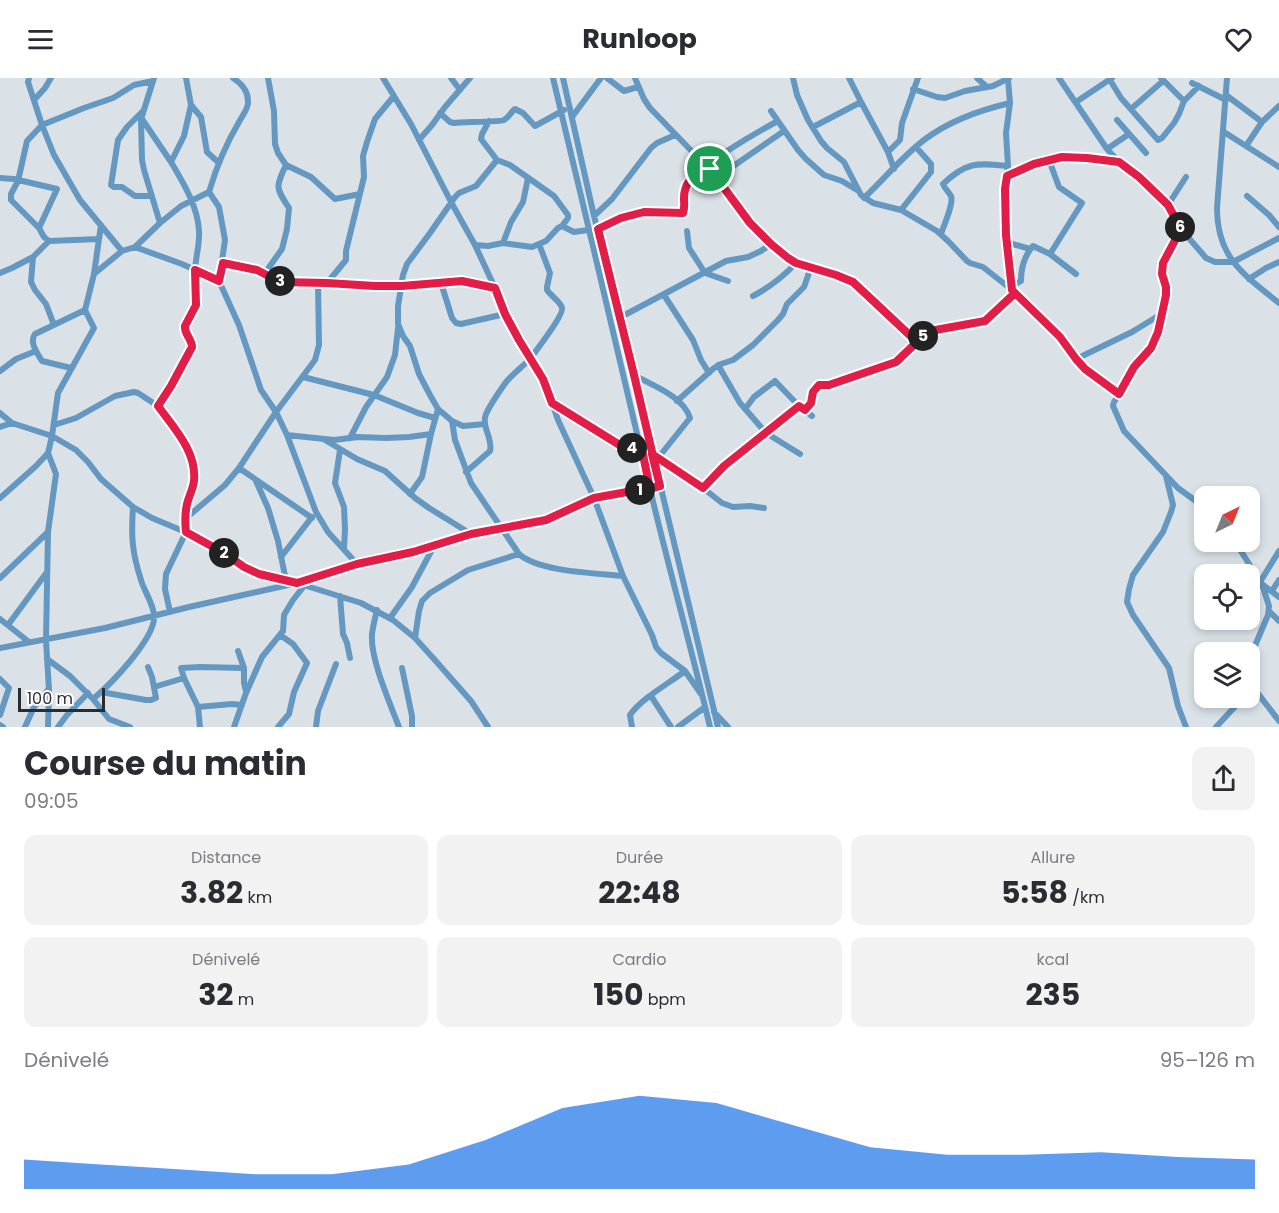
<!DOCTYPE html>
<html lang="fr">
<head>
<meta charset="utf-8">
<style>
  body { margin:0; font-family:Poppins,sans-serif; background:#f2f2f3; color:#2b2b33; height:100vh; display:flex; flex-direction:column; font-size:22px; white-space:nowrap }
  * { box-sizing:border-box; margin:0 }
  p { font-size:20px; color:#7c7c81 }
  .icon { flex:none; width:33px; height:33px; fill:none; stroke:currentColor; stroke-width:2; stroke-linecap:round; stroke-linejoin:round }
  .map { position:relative; height:649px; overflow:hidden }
  .side { display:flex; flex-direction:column; background:#fff; flex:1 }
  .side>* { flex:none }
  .needle { width:39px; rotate:43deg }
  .buttons { position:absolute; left:1194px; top:408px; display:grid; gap:12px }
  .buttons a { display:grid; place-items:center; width:66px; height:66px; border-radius:12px; background:#fff; box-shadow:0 3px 9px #0003; font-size:30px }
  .scale { position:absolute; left:18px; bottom:15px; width:87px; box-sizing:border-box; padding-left:6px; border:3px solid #2a2d2f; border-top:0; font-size:16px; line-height:21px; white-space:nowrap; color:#2a2d2f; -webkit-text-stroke:4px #fff; paint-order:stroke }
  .pin { position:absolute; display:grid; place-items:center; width:51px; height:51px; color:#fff; margin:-26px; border:3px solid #fff; border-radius:50%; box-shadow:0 2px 6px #0007 }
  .km { position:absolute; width:30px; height:30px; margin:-15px; border-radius:50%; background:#222; color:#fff; font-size:16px; line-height:30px; text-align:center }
  .round { display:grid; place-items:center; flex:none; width:63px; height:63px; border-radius:12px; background:#f2f2f3 }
  .summary { display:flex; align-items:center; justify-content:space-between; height:102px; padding:0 24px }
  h1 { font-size:33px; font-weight:700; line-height:45px }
  .metrics { display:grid; grid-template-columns:repeat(3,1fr); gap:9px; height:102px; padding:6px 24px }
  .metrics div { display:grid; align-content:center; border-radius:12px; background:#f2f2f3; text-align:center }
  .metrics b { font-size:30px; font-weight:700 }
  .metrics small { font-size:16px; font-weight:400 }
  .metrics p { font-size:16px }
  .chart { height:168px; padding:12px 24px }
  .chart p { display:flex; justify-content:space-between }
  .chart svg { width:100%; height:108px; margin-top:6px; fill:#1a73e8; opacity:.7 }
  header { display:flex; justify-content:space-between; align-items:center; height:78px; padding:0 24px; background:#fff; font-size:27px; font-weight:700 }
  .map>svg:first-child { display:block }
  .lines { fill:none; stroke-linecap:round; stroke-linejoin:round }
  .minor { stroke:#6598c1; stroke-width:6 }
  .route-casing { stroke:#fff; stroke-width:12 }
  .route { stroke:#e11d48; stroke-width:8 }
</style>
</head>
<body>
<header><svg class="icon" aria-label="menu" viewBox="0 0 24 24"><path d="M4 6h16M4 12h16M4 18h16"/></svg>Runloop<svg class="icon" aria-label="heart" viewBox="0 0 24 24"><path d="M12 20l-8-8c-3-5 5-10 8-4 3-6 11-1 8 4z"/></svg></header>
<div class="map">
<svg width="1279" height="649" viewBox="0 0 1279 649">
  <rect width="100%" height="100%" fill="#dae2e8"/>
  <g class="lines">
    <!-- minor -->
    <path class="minor" d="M29,0L28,4L42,47L27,63L18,103L11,116V122L39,150L44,159L49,163L99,161
      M154,0L141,41L142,82L144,92L160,145
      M268,0L274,33L275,66L278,75L286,87L311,99L335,121L360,116
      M383,0L411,46L451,124L475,167L495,210L511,248L547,310L558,342L594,420L623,498L652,557L656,569L661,575L685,593L701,616
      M451,0L460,12
      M553,0C585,137 619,274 650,411C669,491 691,569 710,649
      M563,0L594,138L634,297L718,649
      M607,0L624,13L638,9
      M635,0L644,21L650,30L709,91L750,145L771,166L788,180L796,185L853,204L917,264
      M793,0L797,17L808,42L821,63L827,70L844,84L861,117L873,125L901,132L937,153L948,163L967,183L970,185L983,189L1012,212L1060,259L1076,281L1085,291L1119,316L1114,324L1113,328L1124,353L1178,410L1204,429
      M849,0L861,24
      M977,0L987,9
      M1059,0L1107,71L1119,84L1139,99L1168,127L1181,151L1206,180L1215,184H1233L1279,160
      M1161,0L1184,23
      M1227,0L1217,130C1217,180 1244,197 1279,225
      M1008,1L1010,25L1006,55L1008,88L1005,111L1006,157L1012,212
      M1110,2L1121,20L1158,62L1162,60L1174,45L1179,36L1184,23L1199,8
      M1192,5L1226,22
      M913,11L937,19L945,20L965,13L993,8L1009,0
      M1226,17L1262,44
      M35,21L45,10L51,0
      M1076,24L1112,0
      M191,27L201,39L207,74L219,85
      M1131,31L1163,3
      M771,33L798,72L806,81L824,97L842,103L857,112
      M142,34L127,49L118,62L111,107L114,109H122L135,118H152
      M440,35L450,44L454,45C461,44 501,44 504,42C509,39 511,34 515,31L523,35L535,48L564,32
      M572,39L601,0
      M142,41L171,84L184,58L191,27L186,0
      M1117,42L1146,75
      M489,43L482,56L481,61L497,82L476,108L459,115L455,119L430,155L407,186L403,197L398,228V246L403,258L410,268L419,296L430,317L438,331L452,343L455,362L471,405L519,476C539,494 596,495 623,498
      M813,49L861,24L888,74L894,91
      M1224,54L1279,89
      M419,62L432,47L445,29L470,0
      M1246,68L1262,44L1279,28
      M1107,71L1129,56
      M888,74L900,62L902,45L918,0
      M497,82L510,87L554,118L568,137V140L562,148
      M1049,82L1059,109L1082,125L1050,176
      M1007,98C1025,90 1042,81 1061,79C1080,77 1099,81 1118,84
      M0,100L14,101L57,111L39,150
      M716,100L784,53
      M209,114L219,129L225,162L219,203
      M1247,118L1269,137L1279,149
      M864,120C884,101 903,78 924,62C949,43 980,32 1010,25
      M1168,127L1186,99
      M901,132L931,94V86L916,69
      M594,138L612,121L651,70L657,65L675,57
      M598,151L621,140L644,134L683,135C686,127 682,117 686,108C694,90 759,53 778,43
      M687,153L689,170L705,195L728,203
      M941,156C944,147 954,125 951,118C948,113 945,111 943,106C967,83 978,85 1008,88
      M49,163L33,179L31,204L35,212L46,226L54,247
      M1006,164L1030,171
      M503,165L511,144L523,124L528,100
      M475,167L488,168L503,165L532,169L546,163L558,150L562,148L574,154L588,152
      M135,169L182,186L219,203L239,247L261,312L276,334L287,357L316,434L328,454L357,486
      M122,173L80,122L54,77L42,47L84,30L113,20L134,7L153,3
      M223,185L257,192L280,204L327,205L375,209L402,208L462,203L495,210
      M0,195L12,190L33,179
      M265,195L282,171L287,151L289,130C276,110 275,110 286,87
      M94,196L122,173L135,169L160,145L181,128L209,114C216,90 226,66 239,44C242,38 249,30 248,23C248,13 241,5 233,0
      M1249,201L1266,190L1279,184
      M327,205L346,182V173L364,99L363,78L367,64L375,41L394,18
      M441,205L452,240L456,245L461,246L505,236
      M1012,208L1021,203C1021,190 1025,177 1033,168L1050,176L1076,196
      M664,217L693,262L701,282L709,295
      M753,218C770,209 783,199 796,185
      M619,240L726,183L748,179L761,173L771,166
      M1076,281L1132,254L1163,235
      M718,287L740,325L766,355L800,376
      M71,290L42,283C37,275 29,264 35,256L85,232
      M0,293L16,281L36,273
      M634,297C653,308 683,318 690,340L658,380
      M303,299L374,317L418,335L435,340
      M1119,316L1134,289L1151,270L1158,254L1166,217V209L1162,196L1163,185L1181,151
      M677,323L714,290L721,286L733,282L753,267L778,242L783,236L787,226L804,209L811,189
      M553,325L610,362L626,369L642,371
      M158,328L191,273C194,263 185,257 185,247C188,242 195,234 196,227C198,217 195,205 195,194C195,181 200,167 199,153C198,129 183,104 171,84
      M745,331L754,319L775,303L799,328L812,338
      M805,332L811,325L813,314L819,307H829L896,284L917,264L930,253L985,243L1015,215
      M0,335L12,345L52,358L76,372L88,384L101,401L133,429L152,440L195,458L224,475L244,489L259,496L297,505L361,525L393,542L415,560L434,581L471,623L488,649
      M452,343L463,348L485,346
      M54,347L76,340L115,318L134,314L138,315L158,328L183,364L189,373L192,384L194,405L187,425L186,454L166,496L165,511L170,534
      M0,349L12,345
      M287,357L334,362L358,359L386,360L409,359L431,356L438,331
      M350,360L366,329L387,299L395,277L398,250
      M325,362L357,381L385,393L415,420L429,430L471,456
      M340,372L335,405L344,429L345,451L344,471
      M652,376L703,410L722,425L733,429L750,428L764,430
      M239,390L276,334L315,282L319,267L318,205
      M466,394L490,373C493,360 481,349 486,336C491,325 499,314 506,304C513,296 522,289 530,281C535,274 564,237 562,230C561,224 551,218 547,212V209L550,195L539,166
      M1166,398L1173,427L1171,434L1163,454L1133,497L1129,511L1127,524L1133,537L1169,590L1178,628L1186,649
      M256,403L268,430L278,463L286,503
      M703,410L724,388L799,328
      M410,416L422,399L431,356
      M0,420L36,388L48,375
      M185,441L225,407L239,390L312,440
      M1235,464L1262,506L1269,528L1268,537L1254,570L1250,592
      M281,479L312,439
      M0,500L48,454
      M1260,504L1279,473
      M1263,507L1279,519
      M1272,513L1279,502
      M340,518L343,556L347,565L350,580
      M377,532C375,540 373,548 372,556C370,581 390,625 399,649
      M1269,533L1279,543
      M390,540L412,509L434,468
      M0,541L29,564
      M8,547L47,494
      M415,560L419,533L422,523L430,515L468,492L519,476
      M0,570L105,550L189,529L297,505L357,486L413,475L471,456L546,442L594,420L660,408
      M238,573L244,590V605L246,613
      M47,581L70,598L93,621L109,641L130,649
      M402,590L412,638V649
      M0,601L9,610L0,637
      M1250,601V605L1279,643
      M154,609L184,600
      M101,614L146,622H151L156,620L152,599L148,589
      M651,618L671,649
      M93,621C110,607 157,559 154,537C153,525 144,513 141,502C132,474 131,459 133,429
      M198,629L232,626L242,627
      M714,634L728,649
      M0,647L3,649
      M25,649L34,629L48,612
      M48,649L49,612L46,562L48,454L56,396L48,375L52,358L58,315L94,250L85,232L94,196L101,147
      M58,649L67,637L88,615
      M200,649L198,629L184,600L181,590L200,589L244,590
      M234,649L246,615L262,579L283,553L284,537L293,522L304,508
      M278,649L289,636L294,614L307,585L293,566L280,557
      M316,649L318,633L336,586
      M632,649L630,637C642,620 668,606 685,593
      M678,649L705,629
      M1216,649L1243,620"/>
  </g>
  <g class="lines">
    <!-- route casing -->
    <g class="route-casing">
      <path id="route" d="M710,91L706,87C694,97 684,104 684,120C684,126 685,130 683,135L644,134L621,140L598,151L634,297L660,408L594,420L546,442L471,456L413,474L357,486L297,505L259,496L244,489L224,475L186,454C185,445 185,435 187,426C189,418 193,411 194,403C197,374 174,350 158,328L171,308L192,269C192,261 184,256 185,248L196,227L195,192L219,203L223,185L257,192L280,204L327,205L375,208H402L462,203L495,210L505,236L519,262L543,301L552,325L618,366L642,372L650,411L660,408L652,376L703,410L724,388L799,328L805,332L811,325L813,314L819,307H829L896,284L917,264L930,253L985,243L1015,215L1060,259L1076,281L1085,291L1119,316L1134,289L1151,270L1158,254L1166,217V209L1162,196L1163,185L1181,151L1168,127L1139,99L1119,84L1087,80L1062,79L1034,86L1007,98L1005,111L1006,157L1012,212L1015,215L985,243L930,253L917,264L853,204L836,197L796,185L788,180L771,166L750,145L710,91"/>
    </g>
    <!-- route -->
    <use href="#route" class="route"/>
  </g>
</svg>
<div class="buttons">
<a><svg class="needle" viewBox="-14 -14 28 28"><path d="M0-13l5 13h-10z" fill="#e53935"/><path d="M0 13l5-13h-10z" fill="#7c7c81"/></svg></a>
<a><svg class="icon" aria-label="locate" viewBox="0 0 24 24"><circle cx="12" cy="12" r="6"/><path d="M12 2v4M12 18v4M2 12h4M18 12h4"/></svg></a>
<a><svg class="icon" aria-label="layers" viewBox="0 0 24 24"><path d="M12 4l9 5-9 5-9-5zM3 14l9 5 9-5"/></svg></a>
</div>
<div class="scale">100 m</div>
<div class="pin" style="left:710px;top:91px;background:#1e9e55"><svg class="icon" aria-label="arrive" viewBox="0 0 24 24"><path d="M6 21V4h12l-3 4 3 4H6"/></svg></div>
<b class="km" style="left:640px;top:412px">1</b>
<b class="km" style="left:224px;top:475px">2</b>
<b class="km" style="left:280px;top:203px">3</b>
<b class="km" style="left:632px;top:370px">4</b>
<b class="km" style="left:923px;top:258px">5</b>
<b class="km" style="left:1180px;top:149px">6</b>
</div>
<section class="side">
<div class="summary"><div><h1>Course du matin</h1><p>09:05</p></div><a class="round"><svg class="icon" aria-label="share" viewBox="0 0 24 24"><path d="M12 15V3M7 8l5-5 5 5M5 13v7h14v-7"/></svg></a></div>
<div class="metrics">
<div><p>Distance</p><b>3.82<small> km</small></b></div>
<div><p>Durée</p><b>22:48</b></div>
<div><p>Allure</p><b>5:58<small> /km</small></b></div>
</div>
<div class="metrics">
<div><p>Dénivelé</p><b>32<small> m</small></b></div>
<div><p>Cardio</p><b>150<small> bpm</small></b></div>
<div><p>kcal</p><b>235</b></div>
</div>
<div class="chart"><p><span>Dénivelé</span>95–126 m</p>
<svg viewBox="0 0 160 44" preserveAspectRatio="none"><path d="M0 44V32L10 34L20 36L30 38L40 38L50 34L60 24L70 11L80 6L90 9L100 18L110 27L120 30L130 30L140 29L150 31L160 32V44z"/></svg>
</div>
</section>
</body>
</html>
